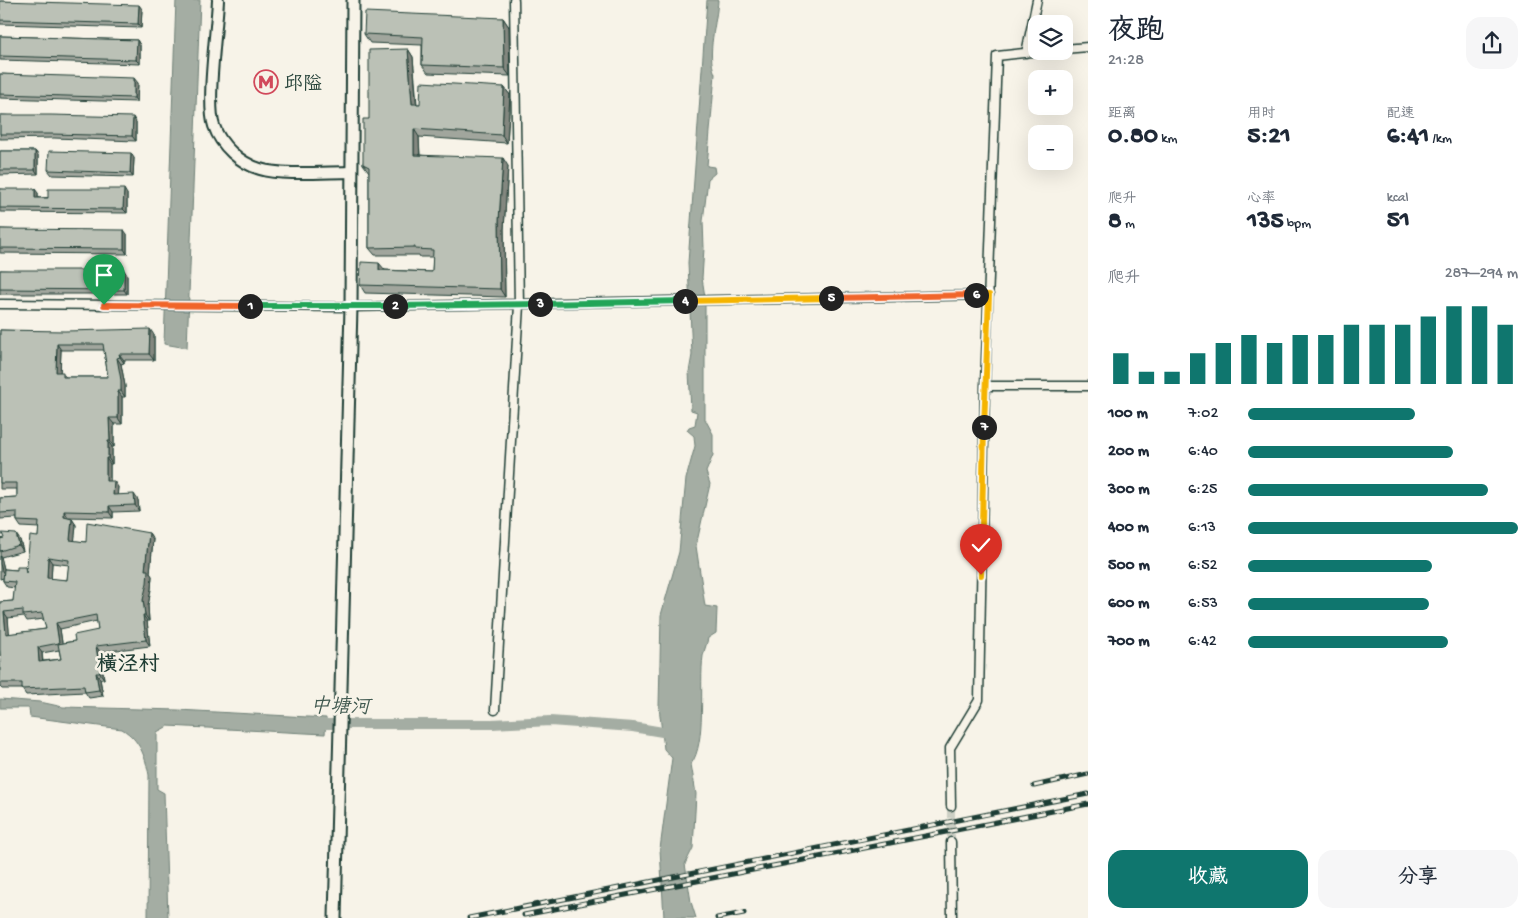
<!DOCTYPE html>
<html lang="zh">
<head>
<meta charset="utf-8">
<style>
  body { margin:0; font-family:"Gochi Hand","LXGW WenKai TC",sans-serif; background:#f6f6f7; color:#1f2937; height:100vh; display:flex; flex-direction:column; font-size:19px; white-space:nowrap }
  * { box-sizing:border-box; margin:0 }
  p { font-size:16px; color:#747a83 }
  .icon { flex:none; width:28px; height:28px; fill:none; stroke:currentColor; stroke-width:2; stroke-linecap:round; stroke-linejoin:round }
  .map { position:relative; flex:1; overflow:hidden }
  .details { display:flex; flex-direction:column; background:#fff; width:450px }
  .details>* { flex:none }
  .controls { position:absolute; left:1028px; top:15px; display:grid; gap:10px }
  .controls a { display:grid; place-items:center; width:45px; height:45px; border-radius:10px; background:#fff; box-shadow:0 5px 20px #0002; font-size:25px }
  .pin { position:absolute; display:grid; place-items:center; width:42px; height:42px; color:#fff; margin:-51px -21px; border-radius:50% 50% 50% 0; rotate:-45deg; box-shadow:0 0 5px #0007 }
  .pin .icon { rotate:45deg }
  .km { position:absolute; width:25px; height:25px; margin:-12px; border-radius:50%; background:#222; color:#fff; font-size:14px; line-height:25px; text-align:center }
  .round { display:grid; place-items:center; flex:none; width:52px; height:52px; border-radius:15px; background:#f6f6f7 }
  .head { display:flex; align-items:center; justify-content:space-between; height:85px; padding:0 20px }
  h1 { font-size:28px; font-weight:700; line-height:38px }
  .metrics { display:grid; grid-template-columns:repeat(3,1fr); gap:8px; height:85px; padding:5px 20px }
  .metrics div { display:grid; align-content:center }
  .metrics b { font-size:25px; font-weight:700 }
  .metrics small { font-size:14px; font-weight:400 }
  .metrics p { font-size:14px }
  .chart { height:140px; padding:10px 20px }
  .chart p { display:flex; justify-content:space-between }
  .chart svg { width:100%; height:90px; margin-top:5px; stroke:#0f766e; stroke-width:6 }
  .button { display:flex; gap:10px; margin-top:auto; padding:10px 20px }
  .button a { flex:1; height:58px; border-radius:15px; background:#0f766e; color:#fff; font-size:20px; font-weight:700; line-height:58px; text-align:center }
  .button a+a { background:#f6f6f7; color:#1f2937 }
  ul { padding:0 20px; list-style:none; font-size:16px }
  li { display:grid; grid-template-columns:80px 60px 1fr; align-items:center; height:38px }
  li i { height:12px; border-radius:6px; background:#0f766e }
  main { display:flex; flex:1; min-height:0 }
  .map>svg:first-child { display:block }
  .water { fill:#a4ada3; stroke:#6f8077 }
  .lines { fill:none; stroke-linecap:round; stroke-linejoin:round }
  .canal { stroke:#a4ada3; stroke-width:10 }
  .minor-tunnel { stroke:#cccfc4; stroke-width:8; stroke-dasharray:8 4; stroke-linecap:butt }
  .minor-casing { stroke:#1f3d34; stroke-width:11 }
  .tertiary-casing { stroke:#1f3d34; stroke-width:14 }
  .secondary-casing { stroke:#1f3d34; stroke-width:15 }
  .minor { stroke:#f7f3e8; stroke-width:8 }
  .tertiary { stroke:#f7f3e8; stroke-width:10 }
  .secondary { stroke:#f7f3e8; stroke-width:11 }
  .rail-casing { stroke:#1f3d34; stroke-width:5 }
  .rail { stroke:#f7f3e8; stroke-width:3; stroke-dasharray:9; stroke-linecap:butt }
  .wall { fill:#a1a69d; stroke:#1f3d34; fill-rule:evenodd }
  .shaded-wall { fill:#83877f; stroke:#1f3d34 }
  .building { fill:#bbc1b6; stroke:#1f3d34; fill-rule:evenodd }
  .split-1-casing { stroke:#fff; stroke-width:10 }
  .split-2-casing { stroke:#fff; stroke-width:10 }
  .split-3-casing { stroke:#fff; stroke-width:10 }
  .split-4-casing { stroke:#fff; stroke-width:10 }
  .split-5-casing { stroke:#fff; stroke-width:10 }
  .split-6-casing { stroke:#fff; stroke-width:10 }
  .split-7-casing { stroke:#fff; stroke-width:10 }
  .split-8-casing { stroke:#fff; stroke-width:10 }
  .split-1 { stroke:#f0652b; stroke-width:6 }
  .split-2 { stroke:#22a559; stroke-width:6 }
  .split-3 { stroke:#22a559; stroke-width:6 }
  .split-4 { stroke:#22a559; stroke-width:6 }
  .split-5 { stroke:#f5b400; stroke-width:6 }
  .split-6 { stroke:#f0652b; stroke-width:6 }
  .split-7 { stroke:#f5b400; stroke-width:6 }
  .split-8 { stroke:#f5b400; stroke-width:6 }
  .labels { text-anchor:middle; stroke-width:5; stroke-linejoin:round; paint-order:stroke }
  .poi-label { font-size:19px; fill:#1f3d34; stroke:#f7f3e8; text-anchor:start }
  .water-label { font-size:20px; font-style:italic; fill:#405950; stroke:#f7f3e8 }
  .quarter-label { font-size:21px; font-weight:bold; fill:#1f3d34; stroke:#f7f3e8 }
</style>
</head>
<body>
<main>
<div class="map">
<svg width="1088" height="918" viewBox="0 0 1088 918">
  <rect width="100%" height="100%" fill="#f7f3e8"/>
  <filter id="ink" filterUnits="userSpaceOnUse"><feTurbulence type="fractalNoise" baseFrequency=".02" numOctaves="2"/><feDisplacementMap in="SourceGraphic" scale="10" xChannelSelector="R" yChannelSelector="G"/><feConvolveMatrix kernelMatrix="1 2 1 2 8 2 1 2 1" color-interpolation-filters="sRGB"/></filter>
  <g filter="url(#ink)">
    <!-- water -->
    <path class="water" d="M176,0H200L187,348L164,344Z
      M707,0H718C717,22 706,53 715,74L707,166L714,167L715,173L708,179L703,221L704,248L702,278L705,297V419L713,434V455L706,472L710,484L696,546L705,606L717,608L716,633L708,638C707,644 704,650 703,656C699,684 707,743 691,764L696,794L693,848L685,864L691,902L696,918H664L660,849L672,758L664,749L659,707L661,615L679,552L686,479L695,446L694,436L687,430L689,427L695,425L697,412L691,410L689,372L692,355L688,263Z
      M0,699L40,702L63,707L178,710L326,718L325,734L168,726L157,732V789L164,793L168,918H148L149,775C145,756 140,740 122,729L30,717L29,708H0Z"/>
    <g class="lines">
      <!-- canal -->
      <path class="canal" d="M314,724H492L550,721L633,727L674,734"/>
      <!-- minor-tunnel -->
      <path class="minor-tunnel" d="M951,842V806"/>
      <!-- minor casing -->
      <g class="minor-casing">
        <path id="minor" d="M1064,49L1088,47
          M1042,51L997,56L985,386H1088
          M1026,53L1037,0
          M0,304L351,307L989,295
          M495,710L519,305L514,0
          M951,806L950,748L979,700L985,386
          M951,842L952,918"/>
      </g>
      <!-- tertiary casing -->
      <g class="tertiary-casing">
        <path id="tertiary" d="M218,0C217,28 206,103 214,126C221,146 240,163 260,169C283,176 326,172 352,172"/>
      </g>
      <!-- secondary casing -->
      <g class="secondary-casing">
        <path id="secondary" d="M335,918L351,307L353,0"/>
      </g>
      <!-- minor -->
      <use href="#minor" class="minor"/>
      <!-- tertiary -->
      <use href="#tertiary" class="tertiary"/>
      <!-- secondary -->
      <use href="#secondary" class="secondary"/>
      <!-- rail casing -->
      <g class="rail-casing">
        <path id="rail" d="M1034,786L1088,774
          M524,915L1088,804
          M469,918L1088,794
          M717,918L744,913"/>
      </g>
      <!-- rail -->
      <use href="#rail" class="rail"/>
    </g>
    <!-- wall -->
    <path class="wall" d="M0,1L142,9L141,28L0,24Z
      M503,18L509,27L510,76L428,73L422,65V45L370,43L364,34Z
      M0,36L137,40L140,45V64L0,60Z
      M408,49L413,57L417,104H420L504,87L510,95L507,143L419,137L420,155L508,166L504,229L505,297L365,293L360,285L385,270L432,272L433,257H420L419,255H375L369,248V172L363,164L369,119Z
      M0,74L138,83L137,102L0,98Z
      M0,115L136,122V141L54,138L0,139Z
      M0,151H35L38,155V174L0,175Z
      M134,158L133,177L52,175L48,170Z
      M0,189L38,193V198L127,194V213L0,212Z
      M0,229L127,234V254L0,253Z
      M0,270L127,275V294H0Z
      M0,330L154,335V360H124V363L121,364L125,386V397H122V424H114V447H112V464H110V481L118,487L117,495L138,500L139,511L113,512V518L68,517V518L72,519L76,525L74,541L86,542L149,533L153,539L150,573L152,576L151,589L148,606L149,621H147L150,646L100,652L104,679H100L103,696L89,698L85,692L26,695L22,689H2L0,687V663H1L0,602L13,601L15,588L7,587L3,581V578L0,579V539L20,540L23,551L1,557L4,569L17,570L25,567L27,570L38,537L39,528L21,527L17,521V518L0,519V498L17,497V489H0ZM61,350H104L108,377H66L60,372ZM52,563L69,565L67,580L51,579ZM24,616L27,621L44,619L46,629L9,634L8,618ZM97,621L98,630L75,641L62,643L60,629ZM59,650L61,659L43,661L42,653Z"/>
    <!-- shaded-wall -->
    <path class="shaded-wall" d="M139,5L142,9L141,28L138,24Z
      M503,18L509,27L510,76L504,68Z
      M137,40L140,45V64L136,60Z
      M408,49L413,57L417,112L412,104Z
      M134,78L138,83L137,102L134,98Z
      M504,87L510,95L507,143L502,135Z
      M133,117L136,122V141L132,136Z
      M414,129L419,137L420,162L414,155Z
      M35,151L38,155V174L35,170Z
      M131,153L134,158L133,177L130,173Z
      M503,158L508,166L504,229L505,297L500,289L499,221Z
      M35,189L38,193V203L35,198Z
      M124,189L127,194V213L123,209Z
      M124,230L127,234V254L124,249Z
      M379,263L385,270H379Z
      M124,270L127,275V294L124,290Z
      M150,329L154,335V360L149,354Z
      M57,344L61,350L60,378L56,372Z
      M119,354L124,360V363L120,357Z
      M117,358L121,364L125,386V397L121,391Z
      M118,391L122,397V424L118,418Z
      M109,418L114,424V447L110,441Z
      M108,441L112,447V464L108,458Z
      M106,458L110,464V487L106,481Z
      M114,481L118,487L117,501L113,495Z
      M134,494L138,500L139,511L135,505Z
      M109,506L113,512V518L109,512Z
      M64,511L68,517V523L64,517Z
      M72,519L76,525L74,546L70,540Z
      M149,533L153,539L150,573L152,576L151,589L148,606L149,621L145,615L143,600L145,570Z
      M16,534L20,540L23,551L19,545Z
      M0,556L1,557L6,577L2,571L0,564Z
      M48,557L52,563L51,584L47,578Z
      M4,612L8,618L10,640L6,634Z
      M143,615L147,621L150,646L146,640Z
      M56,623L60,629L63,649L59,643Z
      M96,646L100,652L104,679L100,673Z
      M38,647L42,653L43,668L39,662Z
      M96,673L100,679L103,696L99,690Z"/>
    <!-- building -->
    <path class="building" d="M0,1L139,5L138,24L0,20Z
      M365,12L503,18L504,68L422,65L423,37L364,34Z
      M0,36L137,40L136,60L0,56Z
      M408,49L412,104H420L421,82L504,87L502,135L414,129V155L503,158L499,221L500,289L360,285L361,262L379,263V270L432,272L433,250L415,249V247L369,248V167L363,164V119H369V50Z
      M0,74L134,78V98L0,94Z
      M0,115H51L133,117L132,136L51,134H0Z
      M0,151H35V170H0Z
      M49,151L131,153L130,173L48,170Z
      M0,189H35V198H48V189H124L123,209L0,208Z
      M0,229L124,230V249L0,248Z
      M0,270H124V290L0,289Z
      M150,329L149,354H119L120,357L117,358L121,380V391H118V418H109L110,441H108V458H106V481H114L113,495L134,494L135,505L109,506V512L64,511V517L72,519L70,540L86,542L87,522L149,533L145,570H148L147,583L143,600L145,615H143L146,640L96,646L100,673H96L99,690L85,692L84,686L22,689V683H0V663H1L0,650V602L13,601L15,582L3,581L4,569L17,570V567H25L26,573L30,536L38,537L39,522L17,521V512L0,513V498L17,497V483H0V330L65,331ZM57,344H103L108,377H63V372H56ZM48,557L69,560L67,580L47,578ZM23,610V615L42,613L46,629L6,634L4,612ZM96,615L98,630L74,635L75,641L58,644L61,659L39,662L38,647L59,643L56,623Z
      M2,533L16,534L19,545L0,551V539L4,538Z"/>
  </g>
  <g class="lines" filter="url(#ink)">
    <!-- split-1 casing -->
    <g class="split-1-casing">
      <path id="split-1" d="M104,305L250,306"/>
    </g>
    <!-- split-2 casing -->
    <g class="split-2-casing">
      <path id="split-2" d="M250,306H395"/>
    </g>
    <!-- split-3 casing -->
    <g class="split-3-casing">
      <path id="split-3" d="M395,306L540,304"/>
    </g>
    <!-- split-4 casing -->
    <g class="split-4-casing">
      <path id="split-4" d="M540,304L685,301"/>
    </g>
    <!-- split-5 casing -->
    <g class="split-5-casing">
      <path id="split-5" d="M685,301L831,298"/>
    </g>
    <!-- split-6 casing -->
    <g class="split-6-casing">
      <path id="split-6" d="M831,298L976,295"/>
    </g>
    <!-- split-7 casing -->
    <g class="split-7-casing">
      <path id="split-7" d="M976,295H989L984,427"/>
    </g>
    <!-- split-8 casing -->
    <g class="split-8-casing">
      <path id="split-8" d="M981,575L984,427"/>
    </g>
    <!-- split-1 -->
    <use href="#split-1" class="split-1"/>
    <!-- split-2 -->
    <use href="#split-2" class="split-2"/>
    <!-- split-3 -->
    <use href="#split-3" class="split-3"/>
    <!-- split-4 -->
    <use href="#split-4" class="split-4"/>
    <!-- split-5 -->
    <use href="#split-5" class="split-5"/>
    <!-- split-6 -->
    <use href="#split-6" class="split-6"/>
    <!-- split-7 -->
    <use href="#split-7" class="split-7"/>
    <!-- split-8 -->
    <use href="#split-8" class="split-8"/>
  </g>
  <!-- icons -->
  <defs>
    <g id="metro-ring" transform="scale(1.25)"><circle r="9.5" fill="#f7f3e8" stroke="#d1495b" stroke-width="1.5"/><path d="M-5.5 5V-5H-3L0 0L3-5H5.5V5H3V-.5L0 4L-3-.5V5Z" fill="#d1495b"/></g>
  </defs>
  <g fill-rule="evenodd">
    <use href="#metro-ring" x="266" y="82"/>
  </g>
  <g class="labels">
    <!-- poi labels -->
    <g class="poi-label">
      <text x="284" y="89">邱隘</text>
    </g>
    <!-- water labels -->
    <g class="water-label">
      <text transform="translate(340 705) rotate(1)" y="7">中塘河</text>
    </g>
    <!-- quarter labels -->
    <g class="quarter-label">
      <text x="128" y="670">横泾村</text>
    </g>
  </g>
</svg>
<div class="controls">
<a><svg class="icon" aria-label="layers" viewBox="0 0 24 24"><path d="M12 4l9 5-9 5-9-5zM3 14l9 5 9-5"/></svg></a>
<a>+</a>
<a>−</a>
</div>
<div class="pin" style="left:104px;top:305px;background:#1e9e55"><svg class="icon" aria-label="arrive" viewBox="0 0 24 24"><path d="M6 21V4h12l-3 4 3 4H6"/></svg></div>
<div class="pin" style="left:981px;top:575px;background:#d93025"><svg class="icon" aria-label="check" viewBox="0 0 24 24"><path d="M5 12l5 5 9-10"/></svg></div>
<b class="km" style="left:250px;top:306px">1</b>
<b class="km" style="left:395px;top:306px">2</b>
<b class="km" style="left:540px;top:304px">3</b>
<b class="km" style="left:685px;top:301px">4</b>
<b class="km" style="left:831px;top:298px">5</b>
<b class="km" style="left:976px;top:295px">6</b>
<b class="km" style="left:984px;top:427px">7</b>
</div>
<section class="details">
<div class="head"><div><h1>夜跑</h1><p>21:28</p></div><a class="round"><svg class="icon" aria-label="share" viewBox="0 0 24 24"><path d="M12 15V3M7 8l5-5 5 5M5 13v7h14v-7"/></svg></a></div>
<div class="metrics">
<div><p>距离</p><b>0.80<small> km</small></b></div>
<div><p>用时</p><b>5:21</b></div>
<div><p>配速</p><b>6:41<small> /km</small></b></div>
</div>
<div class="metrics">
<div><p>爬升</p><b>8<small> m</small></b></div>
<div><p>心率</p><b>135<small> bpm</small></b></div>
<div><p>kcal</p><b>51</b></div>
</div>
<div class="chart"><p><span>爬升</span>287–294 m</p>
<svg viewBox="0 0 160 44" preserveAspectRatio="none"><path d="M5 44V29M15 44V38M25 44V38M35 44V29M45 44V24M55 44V20M65 44V24M75 44V20M85 44V20M95 44V15M105 44V15M115 44V15M125 44V11M135 44V6M145 44V6M155 44V15"/></svg>
</div>
<ul>
<li><b>100 m</b>7:02<i style="width:62%"></i></li>
<li><b>200 m</b>6:40<i style="width:76%"></i></li>
<li><b>300 m</b>6:25<i style="width:89%"></i></li>
<li><b>400 m</b>6:13<i style="width:100%"></i></li>
<li><b>500 m</b>6:52<i style="width:68%"></i></li>
<li><b>600 m</b>6:53<i style="width:67%"></i></li>
<li><b>700 m</b>6:42<i style="width:74%"></i></li>
</ul>
<div class="button"><a>收藏</a><a>分享</a></div>
</section>
</main>
</body>
</html>
